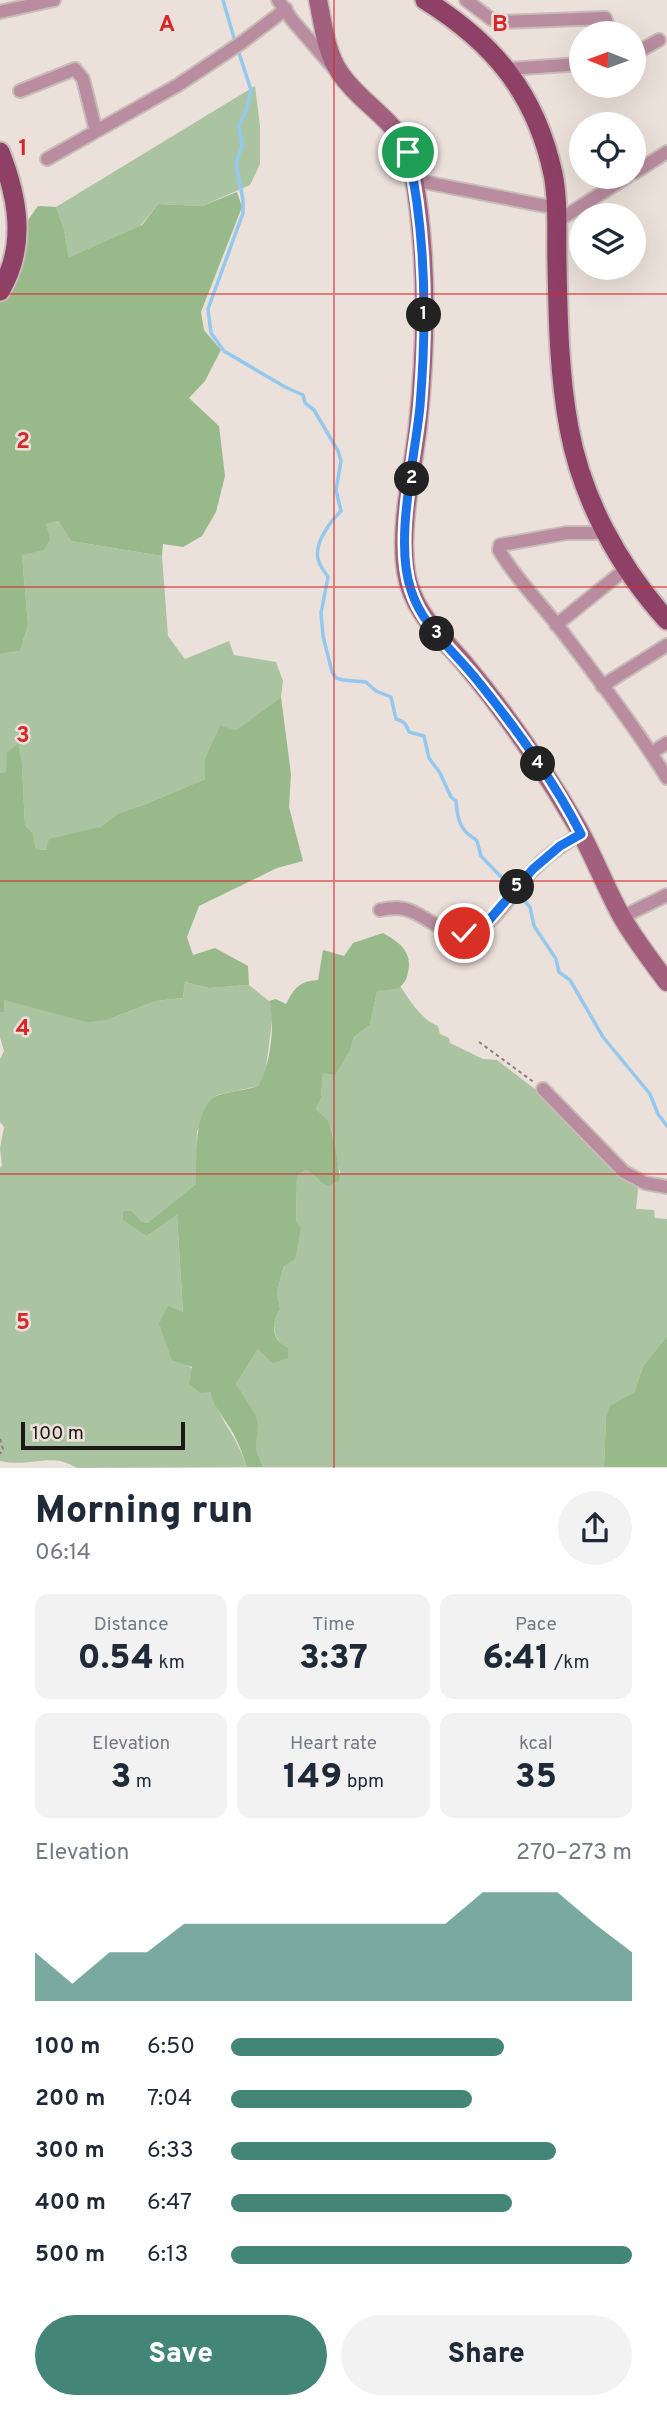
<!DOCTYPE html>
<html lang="en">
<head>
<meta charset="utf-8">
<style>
  body { margin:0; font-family:Overpass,sans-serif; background:#f2f2f3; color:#1f2937; height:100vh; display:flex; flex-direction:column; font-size:26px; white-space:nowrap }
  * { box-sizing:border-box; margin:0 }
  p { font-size:23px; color:#747a83 }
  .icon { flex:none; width:38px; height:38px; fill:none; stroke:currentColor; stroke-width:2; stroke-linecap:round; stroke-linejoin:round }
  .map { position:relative; height:1468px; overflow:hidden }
  .panel { display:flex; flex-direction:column; background:#fff; flex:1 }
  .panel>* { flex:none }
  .needle { width:46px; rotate:271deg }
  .controls { position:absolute; left:569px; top:21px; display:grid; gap:14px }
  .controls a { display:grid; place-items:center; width:77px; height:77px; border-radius:50%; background:#fff; box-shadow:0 7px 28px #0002; font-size:35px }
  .scale { position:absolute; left:21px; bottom:18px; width:164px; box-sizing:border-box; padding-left:7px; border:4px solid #1c1816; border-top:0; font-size:19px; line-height:24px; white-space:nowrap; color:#1c1816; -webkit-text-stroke:5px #ece0da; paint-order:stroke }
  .pin { position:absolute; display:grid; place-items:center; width:60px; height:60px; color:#fff; margin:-30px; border:4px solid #fff; border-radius:50%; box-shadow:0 2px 7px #0007 }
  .km { position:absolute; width:35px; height:35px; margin:-18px; border-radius:50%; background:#222; color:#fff; font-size:19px; line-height:35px; text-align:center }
  .round { display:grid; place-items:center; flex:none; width:74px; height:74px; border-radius:37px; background:#f2f2f3 }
  .overview { display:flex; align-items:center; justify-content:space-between; height:119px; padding:0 35px }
  h1 { font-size:38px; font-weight:800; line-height:52px }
  .stats { display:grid; grid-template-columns:repeat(3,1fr); gap:10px; height:119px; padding:7px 35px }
  .stats div { display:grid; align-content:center; border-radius:14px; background:#f2f2f3; text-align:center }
  .stats b { font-size:35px; font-weight:800 }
  .stats small { font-size:19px; font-weight:400 }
  .stats p { font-size:19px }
  .chart { height:196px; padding:14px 35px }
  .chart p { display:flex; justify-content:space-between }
  .chart svg { width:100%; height:126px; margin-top:7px; fill:#438678; opacity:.7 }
  .primary-button { display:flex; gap:14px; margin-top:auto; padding:14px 35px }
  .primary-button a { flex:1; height:80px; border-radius:42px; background:#438678; color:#fff; font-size:28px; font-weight:800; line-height:80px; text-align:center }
  .primary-button a+a { background:#f2f2f3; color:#1f2937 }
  ul { padding:0 35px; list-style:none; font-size:23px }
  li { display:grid; grid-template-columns:112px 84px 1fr; align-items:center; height:52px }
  li i { height:18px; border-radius:9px; background:#438678 }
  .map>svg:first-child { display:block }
  .green { fill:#aac3a0 }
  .forest { fill:#98ba8b }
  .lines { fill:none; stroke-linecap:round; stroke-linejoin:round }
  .stream { stroke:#94c9ef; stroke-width:3.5 }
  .minor-casing { stroke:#c7bcb7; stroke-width:16 }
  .secondary-casing { stroke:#c7bcb7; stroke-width:21 }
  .primary-casing { stroke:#c7bcb7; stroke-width:23 }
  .path { stroke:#877e7a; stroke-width:2; stroke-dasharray:3.5 3.5; stroke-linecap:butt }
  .minor { stroke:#b98c9f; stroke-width:12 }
  .secondary { stroke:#a2607e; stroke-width:18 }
  .primary { stroke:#8f4067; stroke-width:19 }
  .route-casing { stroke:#fff; stroke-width:14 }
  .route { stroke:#1a73e8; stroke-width:9 }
  .grid { fill:none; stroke:#d62828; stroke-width:2; stroke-opacity:0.55 }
  .grid-label { font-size:23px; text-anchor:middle; font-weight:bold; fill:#d62828; stroke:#ece0da; stroke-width:5; stroke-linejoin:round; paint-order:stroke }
</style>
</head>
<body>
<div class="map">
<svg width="667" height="1468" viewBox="0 0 667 1468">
  <rect width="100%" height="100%" fill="#ece0da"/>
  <!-- green -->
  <path class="green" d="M255,86L260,126V164L250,185L202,206L158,204L140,226L69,257L64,229L56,207Z
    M58,521L71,541L162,556L168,636L185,659L229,641L234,655L276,662L283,681L281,697L236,730L205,759V779L146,804L119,813L100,827L47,850L36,849L33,833L25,825L22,765L6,772L0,773V654L20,651L28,625L22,555L45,524Z
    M185,982L209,988L249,985L269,1001L273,1013L265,1075L258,1086L217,1095L197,1131L196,1184L147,1223L141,1221L132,1211L147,1236L177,1215L183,1313L181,1362C208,1374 213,1405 228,1428C237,1442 241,1451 247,1467L77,1468C50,1451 33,1468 0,1461V1168L2,1165L0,1148L4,1127L0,1122V1059L4,1051L0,1037V1012L4,1011V1000L107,1020L156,1001L183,998Z
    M400,986C410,1001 422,1020 438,1026L440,1034L449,1038L450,1043L483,1059L497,1060L540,1093L638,1189L636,1209L654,1210L655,1218L667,1219V1336L643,1366L634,1393L606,1418L604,1467H263L256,1449L257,1426L236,1384L258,1349L281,1344C272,1332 272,1322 280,1309L277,1292L296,1223L297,1176L306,1170L341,1174C334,1158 337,1138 328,1122C326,1118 320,1113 316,1109L321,1098L323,1072L350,1050L354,1037L370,1025L377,991Z"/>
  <!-- forest -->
  <path class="forest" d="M237,192L242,207L201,312L204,330L221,350L205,381L189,398L219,426L225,476L216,512L202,536L183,547L163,544L162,556L71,541L58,521L46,524L50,539L44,550L22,555L28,625L20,651L0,654V302L23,227L38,206L56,207L64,229L69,257L142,225L158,204L202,206Z
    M281,697L291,774L289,807L303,861L277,868L199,906L187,937L193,955L215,948L248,966L249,985L209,988L185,982L183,998L156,1001L107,1020L87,1022L4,1000V1012H0V773L6,772L7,752L18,744L22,765L25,825L33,833L36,849L46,850L49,839L100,827L119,813L146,804L205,779V759L220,726L236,730Z
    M383,933C399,942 413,952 408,972C407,978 405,983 400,987C394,990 384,990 377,991L370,1025L354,1037L350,1050L335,1075L323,1073L321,1098L316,1109C320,1113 325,1117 328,1121C333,1130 341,1174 339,1181L329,1186C318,1183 316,1173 306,1170L297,1176L296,1222L301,1228L295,1259L284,1266L277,1292L280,1309C271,1323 271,1340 288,1348V1358L273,1363L258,1349L236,1384L255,1414L258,1424L256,1449L263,1467H247C244,1459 241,1449 237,1441C230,1424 215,1411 210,1392L201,1393L189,1384L192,1367L172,1360L159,1324L168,1306L183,1312L177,1215L147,1236L123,1220V1211H132L141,1221L147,1223L196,1184C197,1160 192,1105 219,1095C231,1091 246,1090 258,1086C270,1069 276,1021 269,1001L276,999L286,1004C294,989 299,981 318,980L323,950L344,956L353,943Z
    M667,1336V1467H604L606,1418L610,1406L634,1393L643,1366Z"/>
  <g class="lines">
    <!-- stream -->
    <path class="stream" d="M223,0L234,38
      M239,53L251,90L246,111L239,125L242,146L236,163L243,200V213L208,309L211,333L224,351L285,387L303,395L305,403L314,410L338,451L341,461L336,490L341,511C330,522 312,545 319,562C321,568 325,572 328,577L321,613L323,636L332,672L336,678L343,680L366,682L376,691L391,697L396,719C404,721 406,724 409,732L424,736L429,758L440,773L451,797L456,801C457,813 458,825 468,834C471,837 475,838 477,841L481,856L512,888
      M520,896L530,907L534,926L556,959L559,972L570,980L603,1037L650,1094L658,1114L667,1126"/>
    <!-- minor casing -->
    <g class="minor-casing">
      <path id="minor" d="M278,0L293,21L331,65
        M466,0L491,19L503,22L605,18L611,33
        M0,12L54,0
        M634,54L659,40
        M508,69L581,64
        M20,91L75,69L83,79L96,131
        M47,159L178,85L241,43L286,9
        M634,173L667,152
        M414,180L556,208
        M556,222L627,177
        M606,533H567L500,545L499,550C515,578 538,600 558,626C595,675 634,725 667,778
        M556,625L627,568
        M602,686L667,645
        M651,753L667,743
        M380,910C385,909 391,908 397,908C421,909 437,933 462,933C494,932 512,890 533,870C547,855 563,844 581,834
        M622,917L667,895
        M543,1089L624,1172L645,1183L667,1187"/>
    </g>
    <!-- secondary casing -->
    <g class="secondary-casing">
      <path id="secondary" d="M318,0C323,24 326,53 340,73C365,110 402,119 412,167C428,251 427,340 418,425C413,471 399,526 406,572C412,611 440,635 464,663C506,713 544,769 577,826C594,856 606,889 623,919C636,941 652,962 667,982"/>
    </g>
    <!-- primary casing -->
    <g class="primary-casing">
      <path id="primary" d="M425,0C494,43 536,94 553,174C559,203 556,235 557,264C558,319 559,374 569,428C582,499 619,567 667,620
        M0,152C18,198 27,246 0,291"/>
    </g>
    <!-- path -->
    <path class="path" d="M479,1042L535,1083
      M0,1439L3,1449L0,1454"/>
    <!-- minor -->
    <use href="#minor" class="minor"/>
    <!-- secondary -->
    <use href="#secondary" class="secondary"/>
    <!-- primary -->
    <use href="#primary" class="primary"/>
  </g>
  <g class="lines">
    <!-- route casing -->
    <g class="route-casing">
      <path id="route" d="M408,152C426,234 427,322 420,406C415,459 394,541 411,590C422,626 454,651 477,680C515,727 553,779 581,834L560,846L533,869L484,926L474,931L464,933"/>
    </g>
    <!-- route -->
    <use href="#route" class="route"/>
  </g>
  <!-- grid -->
  <path class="grid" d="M334,0V1468M0,294H667M0,587H667M0,881H667M0,1174H667"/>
  <g class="grid-label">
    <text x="167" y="31">A</text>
    <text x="500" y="31">B</text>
    <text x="23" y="155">1</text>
    <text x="23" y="448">2</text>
    <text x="23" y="742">3</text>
    <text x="23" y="1035">4</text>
    <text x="23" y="1329">5</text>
  </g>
</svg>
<div class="controls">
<a><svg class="needle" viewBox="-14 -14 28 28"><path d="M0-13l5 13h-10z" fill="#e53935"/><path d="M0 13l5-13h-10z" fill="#747a83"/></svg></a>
<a><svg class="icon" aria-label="locate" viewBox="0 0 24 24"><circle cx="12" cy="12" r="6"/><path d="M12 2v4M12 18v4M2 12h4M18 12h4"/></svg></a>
<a><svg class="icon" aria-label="layers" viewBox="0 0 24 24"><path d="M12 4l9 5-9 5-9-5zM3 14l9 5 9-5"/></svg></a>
</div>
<div class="scale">100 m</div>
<div class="pin" style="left:408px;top:152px;background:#1e9e55"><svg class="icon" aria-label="arrive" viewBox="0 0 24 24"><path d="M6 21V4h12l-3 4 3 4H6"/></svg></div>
<div class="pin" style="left:464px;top:933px;background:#d93025"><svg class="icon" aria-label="check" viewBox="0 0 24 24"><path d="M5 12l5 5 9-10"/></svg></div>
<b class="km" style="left:424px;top:315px">1</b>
<b class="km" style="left:412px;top:479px">2</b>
<b class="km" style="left:437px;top:634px">3</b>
<b class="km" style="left:538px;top:764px">4</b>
<b class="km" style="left:517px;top:887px">5</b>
</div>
<section class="panel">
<div class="overview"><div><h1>Morning run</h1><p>06:14</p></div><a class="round"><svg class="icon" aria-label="share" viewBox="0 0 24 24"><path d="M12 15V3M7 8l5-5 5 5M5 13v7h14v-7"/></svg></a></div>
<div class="stats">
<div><p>Distance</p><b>0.54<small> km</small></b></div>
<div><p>Time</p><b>3:37</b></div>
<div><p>Pace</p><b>6:41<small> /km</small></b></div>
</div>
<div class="stats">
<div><p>Elevation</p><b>3<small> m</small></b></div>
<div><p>Heart rate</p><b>149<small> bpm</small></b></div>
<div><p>kcal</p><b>35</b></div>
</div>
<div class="chart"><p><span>Elevation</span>270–273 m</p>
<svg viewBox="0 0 160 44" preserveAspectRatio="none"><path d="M0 44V27L10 38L20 27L30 27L40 17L50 17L60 17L70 17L80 17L90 17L100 17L110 17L120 6L130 6L140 6L150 17L160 27V44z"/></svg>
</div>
<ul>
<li><b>100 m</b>6:50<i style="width:68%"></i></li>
<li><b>200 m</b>7:04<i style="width:60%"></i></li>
<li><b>300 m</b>6:33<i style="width:81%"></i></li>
<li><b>400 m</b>6:47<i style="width:70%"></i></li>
<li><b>500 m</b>6:13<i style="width:100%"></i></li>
</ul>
<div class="primary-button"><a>Save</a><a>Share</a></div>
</section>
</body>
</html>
